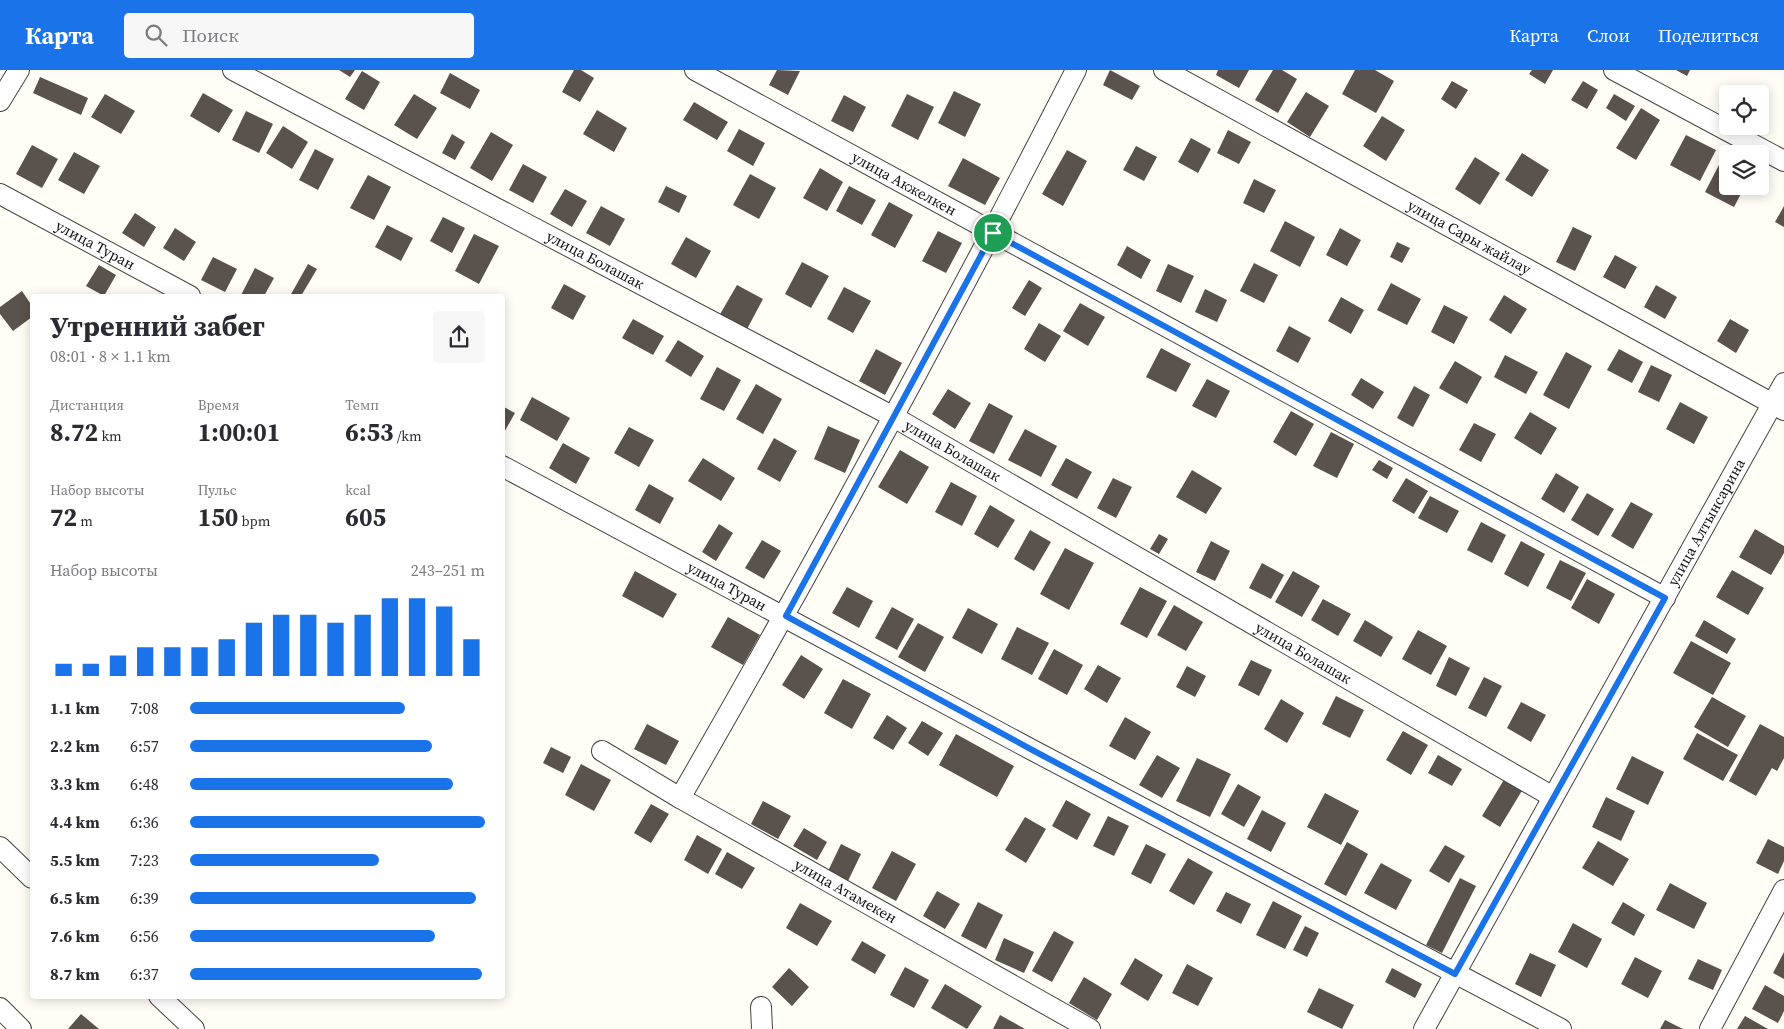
<!DOCTYPE html>
<html lang="ru">
<head>
<meta charset="utf-8">
<style>
  body { margin:0; font-family:"Source Serif 4",serif; background:#f7f7f7; color:#2b2b33; height:100vh; display:flex; flex-direction:column; font-size:19px; white-space:nowrap }
  * { box-sizing:border-box; margin:0 }
  p { font-size:16px; color:#7c7c81 }
  .icon { flex:none; width:28px; height:28px; fill:none; stroke:currentColor; stroke-width:2; stroke-linecap:round; stroke-linejoin:round }
  .map { position:relative; flex:1; overflow:hidden }
  .sheet { position:absolute; left:30px; top:224px; width:475px; height:705px; display:flex; flex-direction:column; background:#fff; border-radius:5px; box-shadow:0 2px 12px #0003 }
  .sheet>* { flex:none }
  .controls { position:absolute; left:1719px; top:15px; display:grid; gap:10px }
  .controls a { display:grid; place-items:center; width:50px; height:50px; border-radius:5px; background:#fff; box-shadow:0 2px 12px #0003; font-size:25px }
  .pin { position:absolute; display:grid; place-items:center; width:42px; height:42px; color:#fff; margin:-21px; border:2px solid #fff; border-radius:50%; box-shadow:0 1px 5px #0007 }
  .round { display:grid; place-items:center; flex:none; width:52px; height:52px; border-radius:5px; background:#f7f7f7 }
  .summary { display:flex; align-items:center; justify-content:space-between; height:85px; padding:0 20px }
  h1 { font-size:28px; font-weight:700; line-height:38px }
  .figures { display:grid; grid-template-columns:repeat(3,1fr); gap:8px; height:85px; padding:5px 20px }
  .figures div { display:grid; align-content:center }
  .figures b { font-size:25px; font-weight:700 }
  .figures small { font-size:14px; font-weight:400 }
  .figures p { font-size:14px }
  .chart { height:140px; padding:10px 20px }
  .chart p { display:flex; justify-content:space-between }
  .chart svg { width:100%; height:90px; margin-top:5px; stroke:#1a73e8; stroke-width:6 }
  ul { padding:0 20px; list-style:none; font-size:16px }
  li { display:grid; grid-template-columns:80px 60px 1fr; align-items:center; height:38px }
  li i { height:12px; border-radius:6px; background:#1a73e8 }
  header { display:flex; align-items:center; gap:30px; box-sizing:border-box; height:70px; padding:0 25px; background:#1a73e8; color:#fff }
  header strong { font-size:24px }
  nav { display:flex; gap:28px; margin-inline-start:auto; font-size:18px }
  .search { width:350px; height:45px; background:#f7f7f7; display:flex; align-items:center; gap:12px; box-sizing:border-box; padding:0 18px; border-radius:5px; color:#7c7c81; font-size:19px }
  .map>svg:first-child { display:block }
  .building { fill:#5a524d }
  .lines { fill:none; stroke-linecap:round; stroke-linejoin:round }
  .minor-casing { stroke:#444; stroke-width:22 }
  .minor { stroke:#fff; stroke-width:20 }
  .route-casing { stroke:#fff; stroke-width:10 }
  .route { stroke:#1a73e8; stroke-width:6 }
  .labels { text-anchor:middle; stroke-width:5; stroke-linejoin:round; paint-order:stroke }
  .street-label { font-size:15px; fill:#111; stroke:#fff }
</style>
</head>
<body>
<header>
<strong>Карта</strong>
<div class="search"><svg class="icon" aria-label="search" viewBox="0 0 24 24"><circle cx="10" cy="10" r="6"/><path d="M15 15l6 6"/></svg>Поиск</div>
<nav><a>Карта</a><a>Слои</a><a>Поделиться</a></nav>
</header>
<div class="map">
<svg width="1784" height="959" viewBox="0 0 1784 959">
  <rect width="100%" height="100%" fill="#fffdf5"/>
  <!-- building -->
  <path class="building" d="M339,0H355L350,7Z
    M574,0H581L594,8L580,32L562,22Z
    M777,0L800,1L788,25L769,15Z
    M1110,0L1140,16L1132,30L1103,15Z
    M1218,0H1249L1239,18L1216,5Z
    M1273,0H1282L1297,9L1278,43L1255,30Z
    M1355,0H1375L1394,11L1376,43L1342,24Z
    M1532,0H1553L1545,14L1529,4Z
    M1676,0H1690L1687,6Z
    M362,1L380,12L364,40L345,29Z
    M450,3L480,20L470,39L440,23Z
    M40,7L88,28L81,45L33,23Z
    M1452,11L1468,20L1456,39L1441,29Z
    M1583,11L1598,20L1587,39L1571,30Z
    M954,21L981,34L965,67L938,53Z
    M1306,22L1329,36L1310,67L1287,52Z
    M203,23L233,40L219,63L190,46Z
    M105,24L135,41L121,64L91,47Z
    M414,24L437,38L417,69L394,55Z
    M907,24L934,37L918,70L891,56Z
    M1614,24L1635,36L1626,51L1606,38Z
    M844,25L866,37L853,62L831,51Z
    M694,32L728,52L717,70L683,50Z
    M1641,38L1660,50L1636,90L1616,78Z
    M597,40L627,58L614,82L583,64Z
    M246,41L273,54L259,83L232,70Z
    M1382,46L1405,60L1386,91L1363,76Z
    M283,56L308,72L292,99L266,83Z
    M739,59L765,73L753,96L727,81Z
    M1228,60L1251,72L1239,94L1217,83Z
    M491,62L513,75L492,111L470,98Z
    M452,64L465,72L455,90L442,83Z
    M1686,65L1716,80L1700,111L1670,95Z
    M1191,68L1211,79L1198,103L1178,92Z
    M32,75L58,89L42,118L16,104Z
    M1136,76L1157,87L1144,111L1123,100Z
    M315,79L334,89L318,120L299,110Z
    M1067,80L1087,91L1063,136L1042,124Z
    M74,82L100,96L84,124L58,110Z
    M1522,83L1549,100L1532,127L1505,110Z
    M1475,87L1500,103L1480,135L1455,119Z
    M963,88L1000,108L985,135L948,116Z
    M1721,91L1728,95V116H1745L1734,137L1705,122Z
    M523,94L547,107L533,133L509,120Z
    M820,98L843,112L827,141L803,128Z
    M750,104L776,118L759,149L733,135Z
    M368,105L391,117L374,150L350,138Z
    M1254,109L1276,120L1264,143L1243,133Z
    M666,116L687,126L679,143L658,132Z
    M849,116L876,130L862,155L836,141Z
    M565,119L587,131L572,157L550,144Z
    M889,132L913,145L895,178L871,165Z
    M601,136L625,149L610,176L586,163Z
    M1784,136V157L1775,152Z
    M135,143L156,157L144,177L122,163Z
    M443,147L465,158L452,183L430,171Z
    M1285,151L1315,167L1300,197L1270,181Z
    M387,155L413,168L401,191L375,177Z
    M1573,157L1592,166L1575,201L1556,192Z
    M175,158L196,172L184,191L163,178Z
    M1340,158L1361,170L1347,196L1326,185Z
    M938,161L962,173L946,203L922,191Z
    M474,164L499,176L479,214L455,201Z
    M686,167L711,181L696,208L671,194Z
    M1397,172L1410,178L1402,193L1390,187Z
    M1127,176L1151,190L1141,209L1117,195Z
    M1615,185L1637,197L1625,219L1603,207Z
    M213,187L237,199L225,222L201,210Z
    M802,192L829,206L811,238L785,224Z
    M1254,193L1278,205L1264,233L1240,221Z
    M308,194L317,199L301,226H290Z
    M1168,194L1194,206L1181,233L1156,221Z
    M99,195L116,205L104,226L86,216Z
    M255,198L274,208L264,226H243L241,225Z
    M1029,210L1042,218L1025,246L1012,238Z
    M1391,213L1421,229L1407,255L1377,240Z
    M564,214L586,226L573,250L551,238Z
    M737,215L763,229L746,261L719,246Z
    M1656,215L1677,227L1665,249L1644,237Z
    M844,217L871,231L853,263L827,249Z
    M1205,219L1227,230L1217,252L1195,242Z
    M22,221L32,236V247L13,261L0,244V237Z
    M1504,225L1527,239L1511,264L1489,250Z
    M1341,227L1364,240L1351,264L1328,251Z
    M1080,233L1105,247L1088,276L1063,261Z
    M1444,235L1468,247L1454,274L1431,262Z
    M633,249L664,266L653,285L622,268Z
    M1730,249L1749,260L1736,283L1717,271Z
    M1039,253L1061,266L1045,292L1024,279Z
    M1289,256L1311,268L1298,293L1276,281Z
    M678,270L704,286L691,307L665,291Z
    M1161,278L1191,294L1176,322L1146,307Z
    M876,279L902,293L885,325L859,311Z
    M1619,279L1643,292L1632,313L1607,300Z
    M1566,282L1592,296L1569,339L1543,325Z
    M1505,285L1538,302L1526,324L1494,307Z
    M1455,291L1482,307L1467,334L1439,318Z
    M1651,295L1672,305L1659,332L1638,322Z
    M717,297L741,310L724,341L700,329Z
    M1361,308L1384,322L1373,339L1351,325Z
    M1207,309L1230,321L1216,348L1192,336Z
    M756,314L782,329L763,364L736,349Z
    M1414,316L1430,325L1413,357L1397,348Z
    M948,319L971,333L955,359L932,344Z
    M532,327L570,348L557,371L520,350Z
    M1680,332L1708,347L1694,374L1666,359Z
    M989,333L1013,346L994,384L969,371Z
    M502,336L515,343L502,366Z
    M1291,341L1314,354L1296,386L1273,372Z
    M1530,342L1557,358L1541,385L1514,368Z
    M1474,353L1496,364L1481,392L1459,380Z
    M828,356L860,370L845,403L814,389Z
    M629,357L654,370L639,397L614,383Z
    M1025,359L1057,376L1041,407L1008,390Z
    M1331,362L1354,374L1337,408L1313,396Z
    M774,368L797,381L780,412L757,399Z
    M563,373L590,388L576,414L549,398Z
    M900,380L929,397L907,434L878,417Z
    M703,388L735,408L721,431L688,411Z
    M1066,388L1092,402L1077,429L1051,415Z
    M1379,390L1393,398L1387,409L1372,400Z
    M1192,400L1222,418L1206,444L1176,427Z
    M1556,403L1579,417L1564,443L1541,429Z
    M1113,408L1132,417L1116,448L1097,438Z
    M1406,408L1428,421L1414,444L1392,431Z
    M951,412L977,426L962,456L935,442Z
    M649,414L674,428L660,454L635,440Z
    M1587,423L1614,439L1598,466L1571,450Z
    M1430,426L1459,441L1447,463L1418,448Z
    M1631,432L1653,444L1633,479L1611,466Z
    M990,435L1015,450L998,478L974,464Z
    M1481,452L1506,465L1492,493L1467,480Z
    M719,454L733,463L716,491L702,482Z
    M1755,459L1784,476V483L1771,505L1739,487Z
    M1030,460L1051,472L1034,501L1014,489Z
    M1159,464L1168,469L1159,484L1150,479Z
    M762,470L781,481L764,509L745,498Z
    M1211,471L1230,481L1215,511L1196,502Z
    M1521,471L1545,484L1528,517L1504,504Z
    M1065,478L1094,493L1069,540L1040,524Z
    M1560,490L1586,503L1571,531L1546,518Z
    M1262,493L1284,505L1271,529L1249,518Z
    M1732,500L1764,518L1748,545L1716,527Z
    M635,501L677,524L663,548L622,526Z
    M1293,501L1320,516L1302,547L1275,532Z
    M1587,509L1615,524L1599,554L1571,538Z
    M847,517L873,531L859,558L832,543Z
    M1140,517L1167,531L1147,568L1120,554Z
    M1323,529L1351,544L1338,566L1311,550Z
    M1174,535L1203,552L1186,581L1157,565Z
    M892,537L914,549L897,580L875,568Z
    M968,538L998,554L982,584L952,568Z
    M728,547L760,565L743,595L711,577Z
    M1365,550L1393,567L1381,587L1353,571Z
    M1704,550L1736,569L1727,584L1695,566Z
    M918,553L944,567L925,602L898,587Z
    M1017,557L1049,573L1032,605L1001,589Z
    M1418,560L1447,576L1431,605L1402,589Z
    M1691,571L1731,593L1713,625L1673,603Z
    M1054,579L1083,595L1067,625L1038,609Z
    M801,585L823,599L804,629L782,615Z
    M1449,587L1470,598L1456,626L1436,616Z
    M1251,590L1272,600L1259,626L1238,615Z
    M1098,595L1121,608L1107,633L1084,619Z
    M1187,596L1206,606L1195,627L1176,617Z
    M1484,607L1502,616L1486,647L1468,638Z
    M843,609L871,624L852,659L824,643Z
    M1336,626L1364,640L1350,668L1322,654Z
    M1712,627L1746,646L1728,677L1694,657Z
    M1281,629L1304,643L1287,673L1264,659Z
    M1521,632L1546,645L1531,672L1507,658Z
    M887,645L907,658L893,680L873,668Z
    M1125,647L1151,662L1135,690L1109,676Z
    M922,651L943,663L928,686L908,673Z
    M647,654L679,671L666,695L634,679Z
    M1760,654L1784,667V688L1777,701L1772,698L1756,726L1729,711Z
    M1403,661L1428,675L1411,705L1386,690Z
    M1697,663L1738,685L1723,711L1683,689Z
    M956,664L1014,696L997,727L939,695Z
    M551,677L571,687L563,703L543,693Z
    M1157,685L1180,698L1162,728L1139,715Z
    M1438,685L1462,699L1452,716L1428,703Z
    M1632,686L1664,702L1648,735L1616,719Z
    M1197,688L1231,704L1210,747L1176,731Z
    M581,694L611,710L594,741L565,725Z
    M1505,708L1523,719L1500,757L1482,746Z
    M1238,714L1261,727L1244,757L1221,744Z
    M1325,723L1359,741L1341,775L1307,757Z
    M1606,727L1635,741L1621,771L1592,757Z
    M1066,730L1091,744L1077,770L1052,756Z
    M763,731L791,746L778,769L751,754Z
    M651,734L669,744L651,773L634,763Z
    M1262,740L1286,753L1271,782L1247,769Z
    M1108,746L1129,756L1114,786L1093,776Z
    M1025,747L1046,759L1026,793L1005,780Z
    M804,758L827,772L817,790L793,776Z
    M697,765L722,779L708,804L684,790Z
    M1768,769L1784,777V791L1778,804L1756,793Z
    M1598,771L1629,789L1613,816L1582,798Z
    M1347,772L1368,784L1346,826L1324,814Z
    M841,774L861,784L848,811L828,801Z
    M1146,774L1166,784L1151,814L1131,804Z
    M1445,775L1465,786L1449,813L1429,801Z
    M892,781L916,794L896,831L872,818Z
    M727,782L755,798L742,819L715,804Z
    M1188,788L1213,802L1194,835L1169,821Z
    M1381,793L1412,810L1396,840L1364,823Z
    M1460,808L1476,816L1442,883L1426,875Z
    M1670,813L1707,833L1694,859L1656,840Z
    M937,821L960,834L945,859L923,846Z
    M1226,822L1251,834L1241,854L1216,841Z
    M1273,831L1302,846L1285,879L1256,865Z
    M978,832L1003,845L986,879L961,866Z
    M1623,832L1645,845L1634,866L1611,853Z
    M800,833L832,851L817,876L786,858Z
    M1573,853L1602,869L1587,898L1558,882Z
    M1305,856L1319,863L1307,887L1293,880Z
    M1054,861L1074,872L1052,912L1032,901Z
    M1004,868L1034,882L1024,903L995,890Z
    M862,871L886,885L875,904L851,890Z
    M1784,882V909L1773,903Z
    M1530,883L1556,895L1541,927L1515,914Z
    M1635,887L1662,901L1648,928L1621,914Z
    M1135,888L1163,905L1148,931L1120,914Z
    M1698,889L1722,900L1713,920L1688,909Z
    M1187,894L1213,908L1198,936L1172,923Z
    M905,897L929,910L914,938L890,925Z
    M789,898L809,917L792,936L772,917Z
    M1392,898L1422,914L1415,928L1385,912Z
    M1084,907L1112,924L1097,950L1069,933Z
    M945,914L982,936L967,959L931,938Z
    M1765,915L1784,926V941L1778,953L1752,939Z
    M1319,918L1354,935L1342,959L1307,942Z
    M81,944L99,959H68Z
    M1000,945L1025,959H993Z
    M1745,946L1768,959H1737Z
    M1665,950L1683,959H1660Z"/>
  <g class="lines">
    <!-- minor casing -->
    <g class="minor-casing">
      <g id="minor">
        <path id="s1" d="M233,0L892,346L1553,727"/>
        <path id="s2" d="M695,0L1665,528"/>
        <path id="s3" d="M1164,0L1784,340"/>
        <path d="M1614,0L1784,91"/>
        <path d="M0,31L19,0"/>
        <path id="s4" d="M0,124L190,226"/>
        <path id="s5" d="M502,396L1036,682L1561,959"/>
        <path id="s6" d="M602,681L680,728L1090,959"/>
        <path d="M680,728C818,489 950,246 1076,0"/>
        <path d="M0,777L32,808"/>
        <path d="M159,926L194,959"/>
        <path d="M761,937L762,959"/>
        <path d="M0,938L21,959"/>
        <path id="s7" d="M1424,959L1784,313"/>
        <path d="M1710,959L1784,820"/>
      </g>
    </g>
    <!-- minor -->
    <use href="#minor" class="minor"/>
  </g>
  <g class="lines">
    <!-- route casing -->
    <g class="route-casing">
      <path id="route" d="M993,163L1665,528L1455,904L1036,682L786,546Z"/>
    </g>
    <!-- route -->
    <use href="#route" class="route"/>
  </g>
  <g class="labels">
    <!-- street labels -->
    <g class="street-label">
      <text dy="5" stroke="none"><textPath href="#s2" startOffset="238">улица Акжелкен</textPath></text>
      <text dy="5" stroke="none"><textPath href="#s3" startOffset="348">улица Сары жайлау</textPath></text>
      <text dy="5" stroke="none"><textPath href="#s4" startOffset="108">улица Туран</textPath></text>
      <text dy="5" stroke="none"><textPath href="#s1" startOffset="409">улица Болашак</textPath></text>
      <text dy="5" stroke="none"><textPath href="#s1" startOffset="814">улица Болашак</textPath></text>
      <text dy="5" stroke="none"><textPath href="#s7" startOffset="580">улица Алтынсарина</textPath></text>
      <text dy="5" stroke="none"><textPath href="#s5" startOffset="255">улица Туран</textPath></text>
      <text dy="5" stroke="none"><textPath href="#s1" startOffset="1219">улица Болашак</textPath></text>
      <text dy="5" stroke="none"><textPath href="#s6" startOffset="281">улица Атамекен</textPath></text>
    </g>
  </g>
</svg>
<div class="controls">
<a><svg class="icon" aria-label="locate" viewBox="0 0 24 24"><circle cx="12" cy="12" r="6"/><path d="M12 2v4M12 18v4M2 12h4M18 12h4"/></svg></a>
<a><svg class="icon" aria-label="layers" viewBox="0 0 24 24"><path d="M12 4l9 5-9 5-9-5zM3 14l9 5 9-5"/></svg></a>
</div>
<div class="pin" style="left:993px;top:163px;background:#1e9e55"><svg class="icon" aria-label="arrive" viewBox="0 0 24 24"><path d="M6 21V4h12l-3 4 3 4H6"/></svg></div>
<section class="sheet">
<div class="summary"><div><h1>Утренний забег</h1><p>08:01 · 8 × 1.1 km</p></div><a class="round"><svg class="icon" aria-label="share" viewBox="0 0 24 24"><path d="M12 15V3M7 8l5-5 5 5M5 13v7h14v-7"/></svg></a></div>
<div class="figures">
<div><p>Дистанция</p><b>8.72<small> km</small></b></div>
<div><p>Время</p><b>1:00:01</b></div>
<div><p>Темп</p><b>6:53<small> /km</small></b></div>
</div>
<div class="figures">
<div><p>Набор высоты</p><b>72<small> m</small></b></div>
<div><p>Пульс</p><b>150<small> bpm</small></b></div>
<div><p>kcal</p><b>605</b></div>
</div>
<div class="chart"><p><span>Набор высоты</span>243–251 m</p>
<svg viewBox="0 0 160 44" preserveAspectRatio="none"><path d="M5 44V38M15 44V38M25 44V34M35 44V30M45 44V30M55 44V30M65 44V26M75 44V18M85 44V14M95 44V14M105 44V18M115 44V14M125 44V6M135 44V6M145 44V10M155 44V26"/></svg>
</div>
<ul>
<li><b>1.1 km</b>7:08<i style="width:73%"></i></li>
<li><b>2.2 km</b>6:57<i style="width:82%"></i></li>
<li><b>3.3 km</b>6:48<i style="width:89%"></i></li>
<li><b>4.4 km</b>6:36<i style="width:100%"></i></li>
<li><b>5.5 km</b>7:23<i style="width:64%"></i></li>
<li><b>6.5 km</b>6:39<i style="width:97%"></i></li>
<li><b>7.6 km</b>6:56<i style="width:83%"></i></li>
<li><b>8.7 km</b>6:37<i style="width:99%"></i></li>
</ul>
</section>
</div>
</body>
</html>
